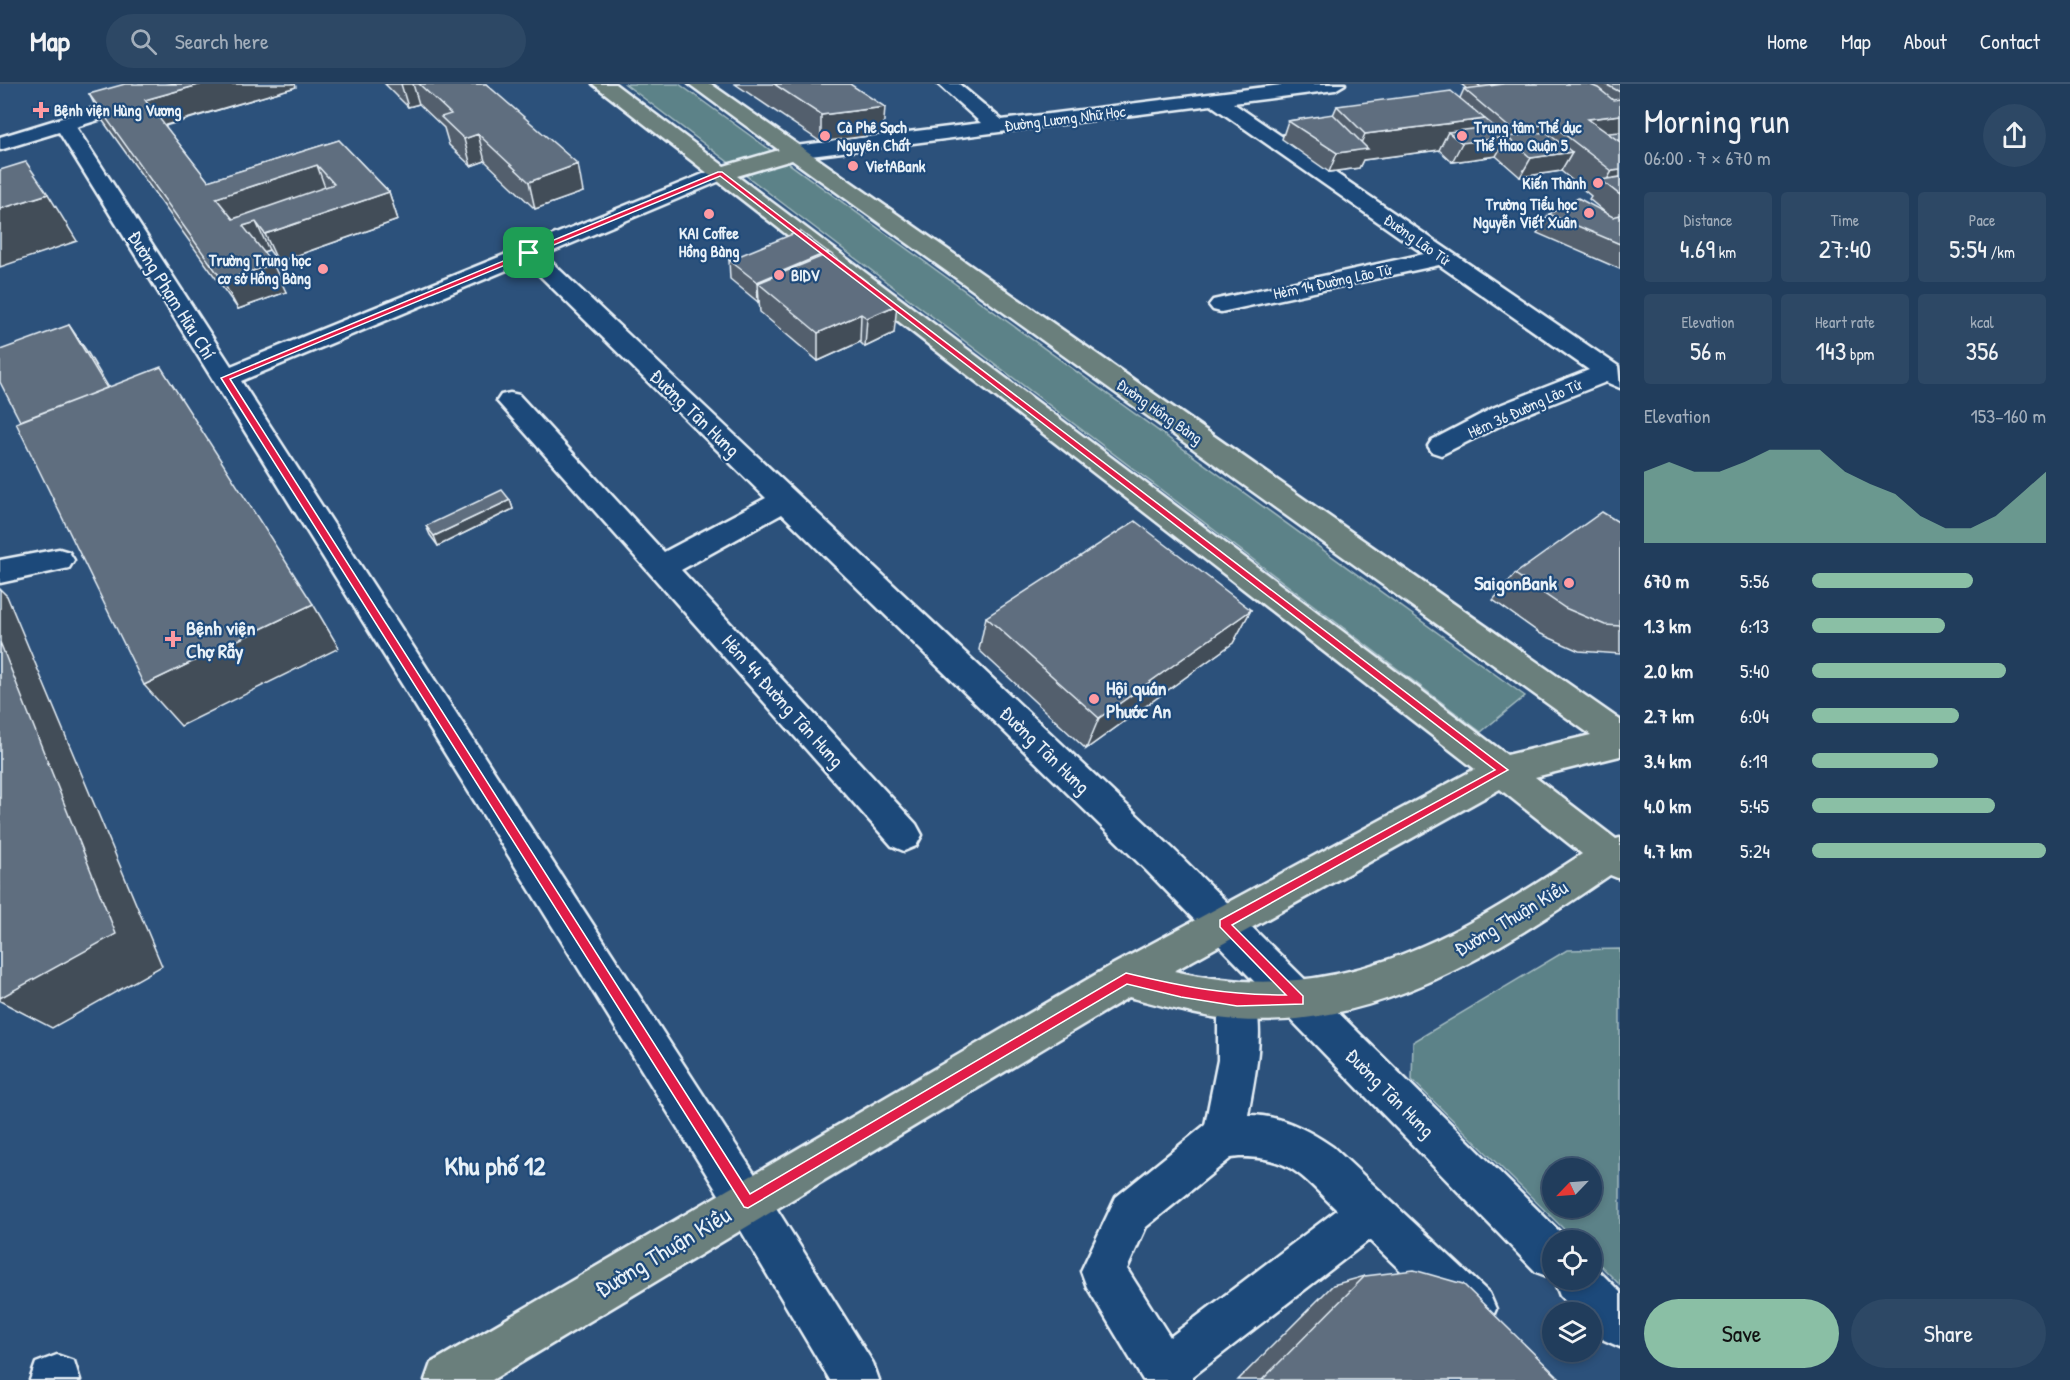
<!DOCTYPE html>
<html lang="en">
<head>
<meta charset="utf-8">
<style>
  body { margin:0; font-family:"Patrick Hand",sans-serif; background:#2d4865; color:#f1f3f6; height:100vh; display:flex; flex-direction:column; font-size:22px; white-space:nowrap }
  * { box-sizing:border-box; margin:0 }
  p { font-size:20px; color:#a2aebb }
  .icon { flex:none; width:33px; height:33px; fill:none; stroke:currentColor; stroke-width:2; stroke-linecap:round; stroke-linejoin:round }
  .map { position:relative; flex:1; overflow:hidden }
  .sheet { display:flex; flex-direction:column; background:#213d5c; width:450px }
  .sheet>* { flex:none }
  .needle { width:39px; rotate:245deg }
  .controls { position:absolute; left:1542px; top:1074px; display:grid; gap:12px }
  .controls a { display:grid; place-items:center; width:60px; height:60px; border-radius:50%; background:#213d5c; box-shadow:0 3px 9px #0003,0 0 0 2px #3e5672; font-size:30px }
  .pin { position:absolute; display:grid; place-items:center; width:51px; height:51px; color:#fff; margin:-26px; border-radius:12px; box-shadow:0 3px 9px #0006 }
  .round { display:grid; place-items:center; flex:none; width:63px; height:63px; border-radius:32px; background:#2d4865 }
  .headline { display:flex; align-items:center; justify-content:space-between; height:102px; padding:0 24px }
  h1 { font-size:33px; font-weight:600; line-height:45px }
  .figures { display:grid; grid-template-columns:repeat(3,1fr); gap:9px; height:102px; padding:6px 24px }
  .figures div { display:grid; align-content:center; border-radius:6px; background:#2d4865; text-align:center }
  .figures b { font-size:26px; font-weight:600 }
  .figures small { font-size:16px; font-weight:400 }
  .figures p { font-size:16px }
  .chart { height:168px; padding:12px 24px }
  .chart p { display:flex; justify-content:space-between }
  .chart svg { width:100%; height:108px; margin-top:6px; fill:#8abfa5; opacity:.7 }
  .button { display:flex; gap:12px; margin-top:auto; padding:12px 24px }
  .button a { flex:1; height:69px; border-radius:36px; background:#8abfa5; color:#111; font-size:24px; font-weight:600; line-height:69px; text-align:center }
  .button a+a { background:#2d4865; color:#f1f3f6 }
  ul { padding:0 24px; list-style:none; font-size:20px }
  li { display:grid; grid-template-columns:96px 72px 1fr; align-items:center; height:45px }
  li i { height:15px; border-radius:8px; background:#8abfa5 }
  header { display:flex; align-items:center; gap:36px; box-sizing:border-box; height:84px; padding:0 30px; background:#213d5c; border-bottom:2px solid #3e5672 }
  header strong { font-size:28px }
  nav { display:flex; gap:33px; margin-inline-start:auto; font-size:21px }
  .search { width:420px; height:54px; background:#2d4865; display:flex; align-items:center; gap:15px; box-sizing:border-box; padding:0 21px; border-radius:33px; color:#a2aebb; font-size:22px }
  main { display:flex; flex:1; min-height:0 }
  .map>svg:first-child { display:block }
  .green { fill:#5c8288; stroke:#a2bac0; stroke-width:1.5; fill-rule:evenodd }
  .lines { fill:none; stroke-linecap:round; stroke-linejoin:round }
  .minor-casing { stroke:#e8f1f8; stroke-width:5 }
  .major-casing { stroke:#e8f1f8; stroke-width:5 }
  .minor { fill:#1f4a7a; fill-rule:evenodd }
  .major { fill:#6b7f7c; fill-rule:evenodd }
  .wall { fill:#525f6d; stroke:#e8f1f8; stroke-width:1.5 }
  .shaded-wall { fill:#424d59; stroke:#e8f1f8; stroke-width:1.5 }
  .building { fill:#5f6e7f; stroke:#e8f1f8; stroke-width:1.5; fill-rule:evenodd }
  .route { fill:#e11d48; stroke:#fff; stroke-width:1.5; fill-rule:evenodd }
  .poi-dot { fill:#ff9aa2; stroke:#1f4a7a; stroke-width:2 }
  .labels { text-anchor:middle; stroke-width:4.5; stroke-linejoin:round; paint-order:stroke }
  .far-poi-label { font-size:16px; font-weight:bold; fill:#e8f1f8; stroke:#1f4a7a; text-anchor:start }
  .far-street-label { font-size:16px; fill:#e8f1f8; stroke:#1f4a7a }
  .street-label { font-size:20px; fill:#e8f1f8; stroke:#1f4a7a }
  .poi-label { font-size:20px; font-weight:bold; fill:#e8f1f8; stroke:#1f4a7a; text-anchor:start }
  .near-street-label { font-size:24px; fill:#e8f1f8; stroke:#1f4a7a }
  .near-neighbourhood-label { font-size:26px; font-weight:bold; fill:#e8f1f8; stroke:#1f4a7a }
</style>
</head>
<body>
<header>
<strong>Map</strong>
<div class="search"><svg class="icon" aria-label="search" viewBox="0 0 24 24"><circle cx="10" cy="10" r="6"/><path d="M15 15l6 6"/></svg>Search here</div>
<nav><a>Home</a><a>Map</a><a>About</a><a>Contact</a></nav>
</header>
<main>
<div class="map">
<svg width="1620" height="1296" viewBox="0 0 1620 1296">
  <rect width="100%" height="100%" fill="#2c517b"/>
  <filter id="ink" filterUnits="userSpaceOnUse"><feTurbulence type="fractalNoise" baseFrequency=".0167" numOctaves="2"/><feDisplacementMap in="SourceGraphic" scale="12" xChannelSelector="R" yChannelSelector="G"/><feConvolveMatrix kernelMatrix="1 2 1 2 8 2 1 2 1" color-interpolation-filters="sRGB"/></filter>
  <g filter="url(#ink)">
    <!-- green -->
    <path class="green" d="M625,0H679L1525,612L1481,648Z
      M1620,865V1201L1592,1173V1156H1575L1412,996L1413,958L1567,866ZM1592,1084V1124H1552V1084Z"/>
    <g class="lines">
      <!-- minor casing -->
      <g class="minor-casing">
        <path id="minor" d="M173,0H203L200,4L76,43L231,282L713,86H727L730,90L727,94L544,171L1172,764L1568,1156H1552V1194L1536,1188L1146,786L782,430L681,486L916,740L922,751L916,762L904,767L892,762L497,317L501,311L510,309L519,311L664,468L766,414L526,178L241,297L763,1103L873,1279L879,1296H830L733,1133L59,48L0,66V53Z
          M938,0H959L1002,36L1289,0H1345L1335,6L1233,19L1618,282L1620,304L1606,298L1513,335L1441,371L1432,368L1428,362L1432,356L1495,323L1589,286L1439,181L1221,228L1213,226L1209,221L1213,216L1424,170L1211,21L795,74L788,72L785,68L788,64L795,62L981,39Z
          M59,465L69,468L74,476L69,484L0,499V476Z
          M1237,898L1251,904C1267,942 1255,991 1248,1031C1280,1031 1307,1045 1333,1063L1489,1209L1496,1225L1489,1241L1473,1248L1457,1241L1369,1156L1192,1293L1193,1296H1143L1087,1203L1081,1187L1116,1113L1205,1041L1218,976V917L1223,904ZM1239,1073C1290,1072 1303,1093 1337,1126L1170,1253L1127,1185L1146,1143L1231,1074Z
          M1592,1180L1620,1208V1263L1604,1256L1592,1244V1228H1577L1560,1212L1554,1196H1592Z
          M57,1271L74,1277L80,1296H30L36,1279Z"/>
      </g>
      <!-- major casing -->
      <g class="major-casing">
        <path id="major" d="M593,0H615L724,82L779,66L689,0H711L1620,636V672L1535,693L1616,755L1620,754V795L1610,791C1499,867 1377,946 1236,936C1200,933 1164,922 1129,913L492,1296H425L431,1279L1112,881L1475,685ZM792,76L1591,651L1507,671L737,92ZM1500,705L1582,770C1451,856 1337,925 1174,887Z"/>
      </g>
      <!-- minor -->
      <use href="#minor" class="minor"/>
      <!-- major -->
      <use href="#major" class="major"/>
    </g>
    <!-- wall -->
    <path class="wall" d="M385,0H486L583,108L535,125L485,77L471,82L449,61L444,44L419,20L408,23Z
      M735,0H850L883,50L821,58Z
      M1461,0H1620V185L1537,149L1549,130H1607L1589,115L1591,112L1561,87L1520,93L1496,72L1452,78L1439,66L1363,76L1359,84L1329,88L1282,55L1288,37L1333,31L1337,22L1460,14L1464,5H1467Z
      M296,3L165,42L208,97L339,56L389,108L398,136L278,178L269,166L263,168L286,208L238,225L103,37L89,10Z
      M828,168V170L894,249L865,263L860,258L818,277L760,228L759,217L758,218L730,195L729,176Z
      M510,416L513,425L438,462L430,451L426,442Z
      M1620,439V570L1579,567L1541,550L1493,516L1515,490Z
      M1251,526L1233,559L1086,665L979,566L986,533Z
      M1365,1192L1561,1296H1238L1333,1201Z"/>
    <!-- shaded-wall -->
    <path class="shaded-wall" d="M202,0H295L296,3L159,43L145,16Z
      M401,0H413L419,20L408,23Z
      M885,23L883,50L821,58V31Z
      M1620,31V57L1592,60L1588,35Z
      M1485,35L1507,53L1496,72L1452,78L1462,59L1448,48L1439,66L1363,76L1359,84L1329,88L1337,69L1358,66L1365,50Z
      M1551,40L1535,67L1507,53L1511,45Z
      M478,50L485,77L471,82L464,55Z
      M1572,68L1561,87L1520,93L1531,74Z
      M578,80L583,108L535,125L529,98Z
      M317,81L327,109L230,142L216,114Z
      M1620,86V111L1605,99L1612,87Z
      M389,108L398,136L278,178L265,150Z
      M48,110L77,157L0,183V125Z
      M256,138L269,166L256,170L243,142Z
      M828,168L827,187L758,199L759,217L758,218L757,198Z
      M273,180L286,208L238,225L223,197Z
      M897,221L894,249L865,263L867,234Z
      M861,230L860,258L818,277V249Z
      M69,241L88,269L127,334L21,340Z
      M510,416L513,425L438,462L434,452Z
      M0,505L7,512L162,882L52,944L0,917Z
      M313,520L339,564L181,642L144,601Z
      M1251,526L1233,559L1086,665L1099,634Z"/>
    <!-- building -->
    <path class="building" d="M125,0H202L145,16L208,97L339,56L389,108L265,150L256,138L243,142L273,180L223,197L89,10ZM317,81L334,100L233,135L216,114Z
      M419,0H486L578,80L529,98L478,50L464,55L441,33L451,30Z
      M774,0H850L885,23L821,31Z
      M1477,0H1504L1481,3Z
      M1504,0H1588L1598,4L1613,16L1620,15V31L1588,35L1620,58V86L1612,87L1551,40L1511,45L1464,5Z
      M1605,0H1620V8Z
      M1451,7L1485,35L1365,50L1337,22Z
      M1333,30L1368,65L1337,69L1288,37Z
      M1485,35L1507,53L1462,59L1448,48L1481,44L1472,37Z
      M1546,48L1572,68L1531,74L1507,53Z
      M1620,48V58L1608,49Z
      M26,78L48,110L0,125V86Z
      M1620,93V111L1601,96Z
      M1578,114L1613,133L1620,131V160L1549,130Z
      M800,147L828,168L757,198L729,176Z
      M830,169L897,221L867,234L861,230L818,249L758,199Z
      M69,241L107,304L20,337L0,298V266Z
      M161,283L313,520L144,601L16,339Z
      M502,406L510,416L434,452L426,442Z
      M1602,428L1620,439V542L1605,541L1565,524L1515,490Z
      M1135,437L1251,526L1099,634L986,533Z
      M0,558L116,850L0,914Z
      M1414,1186L1463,1200L1561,1296H1262L1365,1192Z"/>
  </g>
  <!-- route -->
  <path class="route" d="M718,88H722L1508,686L1232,841L1303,912V920L1237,922L1181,913L1127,900L748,1124L744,1123L221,294ZM720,92L1495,686L1220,836V843L1286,911C1226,911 1184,903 1126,889L750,1110L230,295Z"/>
  <!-- markers -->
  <g class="poi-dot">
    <path d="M38 17h6v6h6v6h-6v6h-6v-6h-6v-6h6z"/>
    <circle cx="825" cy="52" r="6"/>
    <circle cx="1462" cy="52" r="6"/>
    <circle cx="853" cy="82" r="6"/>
    <circle cx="1598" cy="99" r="6"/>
    <circle cx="1589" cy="129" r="6"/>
    <circle cx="709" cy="130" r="6"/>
    <circle cx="323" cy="185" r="6"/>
    <circle cx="779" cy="191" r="6"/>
    <circle cx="1569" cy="499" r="6"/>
    <path d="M170 546h6v6h6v6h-6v6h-6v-6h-6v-6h6z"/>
    <circle cx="1094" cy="615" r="6"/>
  </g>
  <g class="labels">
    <!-- far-poi labels -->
    <g class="far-poi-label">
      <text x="54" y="32">Bệnh viện Hùng Vương</text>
      <text x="837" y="49">Cà Phê Sạch<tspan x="837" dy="18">Nguyên Chất</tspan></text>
      <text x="1474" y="49">Trung tâm Thể dục<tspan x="1474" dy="18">Thể thao Quận 5</tspan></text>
      <text x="865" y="88">VietABank</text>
      <text x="1586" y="105" text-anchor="end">Kiến Thành</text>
      <text x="1577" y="126" text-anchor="end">Trường Tiểu học<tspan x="1577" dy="18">Nguyễn Viết Xuân</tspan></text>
      <text x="709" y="155" text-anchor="middle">KAI Coffee<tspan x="709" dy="18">Hồng Bàng</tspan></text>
      <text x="311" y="182" text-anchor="end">Trường Trung học<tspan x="311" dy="18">cơ sở Hồng Bàng</tspan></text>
      <text x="791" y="197">BIDV</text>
    </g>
    <!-- far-street labels -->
    <g class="far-street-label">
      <text transform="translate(1065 34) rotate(-7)" y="6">Đường Lương Nhữ Học</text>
      <text transform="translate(1417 155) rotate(35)" y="6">Đường Lão Tử</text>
      <text transform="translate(1332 197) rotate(-12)" y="6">Hẻm 14 Đường Lão Tử</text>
      <text transform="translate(1524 324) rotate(-24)" y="6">Hẻm 36 Đường Lão Tử</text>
      <text transform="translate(1160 327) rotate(35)" y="6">Đường Hồng Bàng</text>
    </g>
    <!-- street labels -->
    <g class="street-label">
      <text transform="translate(172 211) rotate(58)" y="7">Đường Phạm Hữu Chí</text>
      <text transform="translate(695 329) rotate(44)" y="7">Đường Tân Hưng</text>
      <text transform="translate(783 617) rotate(48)" y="7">Hẻm 44 Đường Tân Hưng</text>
      <text transform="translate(1045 666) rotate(44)" y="7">Đường Tân Hưng</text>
      <text transform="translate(1511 834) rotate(-31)" y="7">Đường Thuận Kiều</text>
      <text transform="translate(1390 1009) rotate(45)" y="7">Đường Tân Hưng</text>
    </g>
    <!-- poi labels -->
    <g class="poi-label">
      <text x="1557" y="506" text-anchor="end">SaigonBank</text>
      <text x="186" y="551">Bệnh viện<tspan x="186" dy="23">Chợ Rẫy</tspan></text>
      <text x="1106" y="611">Hội quán<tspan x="1106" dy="23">Phước An</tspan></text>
    </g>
    <!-- near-street labels -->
    <g class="near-street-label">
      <text transform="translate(663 1168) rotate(-31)" y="8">Đường Thuận Kiều</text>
    </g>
    <!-- near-neighbourhood labels -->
    <g class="near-neighbourhood-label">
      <text x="495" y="1091">Khu phố 12</text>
    </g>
  </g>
</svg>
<div class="controls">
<a><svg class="needle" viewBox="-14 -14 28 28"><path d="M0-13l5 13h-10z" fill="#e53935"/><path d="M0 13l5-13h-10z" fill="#a2aebb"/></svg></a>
<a><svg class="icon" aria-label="locate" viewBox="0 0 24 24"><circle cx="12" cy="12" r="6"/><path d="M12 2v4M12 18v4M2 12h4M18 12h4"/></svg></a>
<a><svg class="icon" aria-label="layers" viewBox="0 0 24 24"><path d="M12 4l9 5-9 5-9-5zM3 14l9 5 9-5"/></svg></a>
</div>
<div class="pin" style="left:529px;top:169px;background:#1e9e55"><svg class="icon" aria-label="arrive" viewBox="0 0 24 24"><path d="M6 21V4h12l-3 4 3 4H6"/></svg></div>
</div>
<section class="sheet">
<div class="headline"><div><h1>Morning run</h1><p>06:00 · 7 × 670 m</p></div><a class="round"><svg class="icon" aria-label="share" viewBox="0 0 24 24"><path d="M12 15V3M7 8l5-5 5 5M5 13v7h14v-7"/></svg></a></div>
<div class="figures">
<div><p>Distance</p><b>4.69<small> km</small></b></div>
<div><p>Time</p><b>27:40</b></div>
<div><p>Pace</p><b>5:54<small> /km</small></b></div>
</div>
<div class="figures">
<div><p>Elevation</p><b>56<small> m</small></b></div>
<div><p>Heart rate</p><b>143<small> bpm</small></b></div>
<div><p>kcal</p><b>356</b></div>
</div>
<div class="chart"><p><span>Elevation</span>153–160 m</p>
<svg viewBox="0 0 160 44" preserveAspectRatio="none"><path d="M0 44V15L10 11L20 15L30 15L40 11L50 6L60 6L70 6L80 15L90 20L100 24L110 33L120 38L130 38L140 33L150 24L160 15V44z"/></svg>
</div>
<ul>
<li><b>670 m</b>5:56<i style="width:69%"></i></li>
<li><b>1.3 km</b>6:13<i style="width:57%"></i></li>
<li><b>2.0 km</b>5:40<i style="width:83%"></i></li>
<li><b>2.7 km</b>6:04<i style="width:63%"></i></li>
<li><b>3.4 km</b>6:19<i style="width:54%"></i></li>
<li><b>4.0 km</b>5:45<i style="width:78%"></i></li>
<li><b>4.7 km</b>5:24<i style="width:100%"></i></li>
</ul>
<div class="button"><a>Save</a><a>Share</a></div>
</section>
</main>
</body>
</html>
